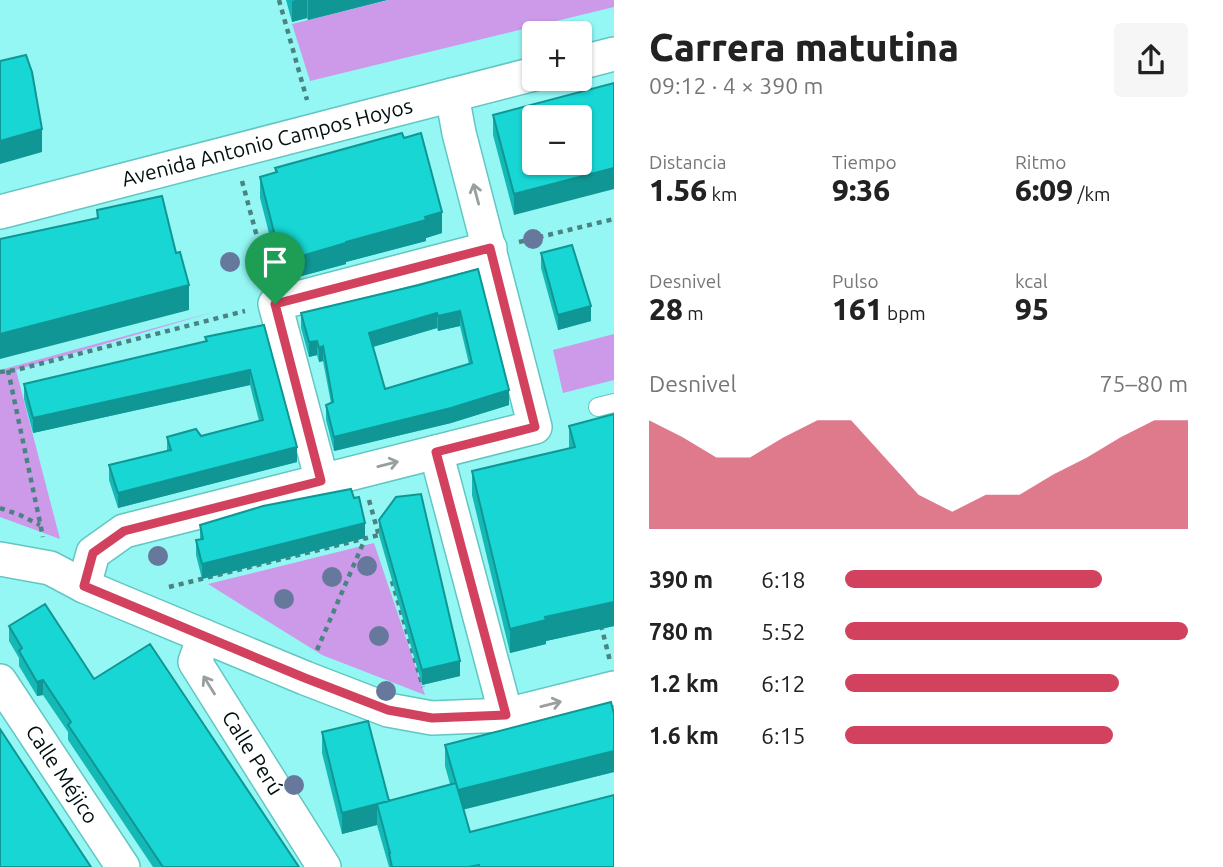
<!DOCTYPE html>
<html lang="es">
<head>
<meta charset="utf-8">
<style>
  body { margin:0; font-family:Ubuntu,sans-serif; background:#f6f6f6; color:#222; height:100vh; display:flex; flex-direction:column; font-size:26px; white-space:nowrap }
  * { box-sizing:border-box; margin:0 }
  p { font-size:23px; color:#767676 }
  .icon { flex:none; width:38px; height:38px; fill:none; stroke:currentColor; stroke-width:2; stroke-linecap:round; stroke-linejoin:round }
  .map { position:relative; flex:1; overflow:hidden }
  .panel { display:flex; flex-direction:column; background:#fff; width:609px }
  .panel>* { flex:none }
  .buttons { position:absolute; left:522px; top:21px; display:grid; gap:14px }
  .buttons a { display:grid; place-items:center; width:70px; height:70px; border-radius:7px; background:#fff; box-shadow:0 2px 5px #0004; font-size:35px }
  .pin { position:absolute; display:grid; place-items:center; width:60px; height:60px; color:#fff; margin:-72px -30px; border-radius:50% 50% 50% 0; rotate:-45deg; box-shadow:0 0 7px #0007 }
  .pin .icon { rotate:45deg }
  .round { display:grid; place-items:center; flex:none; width:74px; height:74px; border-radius:7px; background:#f6f6f6 }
  .overview { display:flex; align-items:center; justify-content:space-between; height:119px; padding:0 35px }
  h1 { font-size:38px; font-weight:800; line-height:52px }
  .metrics { display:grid; grid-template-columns:repeat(3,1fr); gap:10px; height:119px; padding:7px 35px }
  .metrics div { display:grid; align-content:center }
  .metrics b { font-size:30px; font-weight:800 }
  .metrics small { font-size:19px; font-weight:400 }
  .metrics p { font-size:19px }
  .chart { height:196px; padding:14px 35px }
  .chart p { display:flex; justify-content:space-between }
  .chart svg { width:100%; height:126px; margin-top:7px; fill:#d2425e; opacity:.7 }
  ul { padding:0 35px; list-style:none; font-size:23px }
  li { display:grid; grid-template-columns:112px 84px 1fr; align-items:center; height:52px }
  li i { height:18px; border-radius:9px; background:#d2425e }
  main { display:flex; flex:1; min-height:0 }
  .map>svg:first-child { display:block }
  .green { fill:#cd9ae9 }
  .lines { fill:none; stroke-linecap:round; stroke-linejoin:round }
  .lane-casing { stroke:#62c6c3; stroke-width:20 }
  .street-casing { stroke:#62c6c3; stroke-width:36 }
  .path { stroke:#4a8482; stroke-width:4.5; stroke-dasharray:5 5; stroke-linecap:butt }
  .lane { stroke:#fff; stroke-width:18 }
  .street { stroke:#fff; stroke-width:33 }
  .tree { fill:#66799d }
  .wall { fill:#14b8b5; fill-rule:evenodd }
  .shaded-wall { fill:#109694 }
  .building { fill:#17d6d3; stroke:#109694; stroke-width:2; fill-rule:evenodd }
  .oneway { stroke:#999f9f }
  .route-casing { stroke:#fff; stroke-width:14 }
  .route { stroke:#d2425e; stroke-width:9 }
  .labels { text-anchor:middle; stroke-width:6; stroke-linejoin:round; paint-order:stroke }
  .street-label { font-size:21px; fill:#00100f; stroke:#94f7f4 }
</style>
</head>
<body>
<main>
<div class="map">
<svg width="614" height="867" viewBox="0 0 614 867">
  <rect width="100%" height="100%" fill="#94f7f4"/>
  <!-- green -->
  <path class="green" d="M388,0H614V7L310,81L292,24Z
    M217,311L16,370L60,539L0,517V370Z
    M614,334V380L563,393L553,350Z
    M374,543L425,695L322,655L208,584Z"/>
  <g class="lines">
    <!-- lane casing -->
    <g class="lane-casing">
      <path id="lane" d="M598,407L614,403"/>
    </g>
    <!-- street casing -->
    <g class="street-casing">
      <g id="street">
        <path d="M579,63L614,54"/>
        <path id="s1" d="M0,212C178,165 356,120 534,74"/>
        <path d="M436,452L506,715"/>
        <path d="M322,481L275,304L490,248"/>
        <path d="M0,559L50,568L84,586L117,600L305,678L388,710L432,718L506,715L614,688"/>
        <path d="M84,586L93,553L124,531L535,427L459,133L452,95"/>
        <path id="s2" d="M204,636L195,662L324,867"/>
        <path id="s3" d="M0,681L123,867"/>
      </g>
    </g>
    <!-- path -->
    <path class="path" d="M279,0L307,100
      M242,181L267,274
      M519,242L614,219
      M8,370L43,537
      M0,372L16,370L245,311
      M369,500L379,536
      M0,508L20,515L40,525
      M392,581L423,687
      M169,587L379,535
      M601,625L610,661
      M317,650L365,539"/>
    <!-- lane -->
    <use href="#lane" class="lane"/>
    <!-- street -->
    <use href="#street" class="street"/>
  </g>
  <!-- trees -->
  <g class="tree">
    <circle cx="533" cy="239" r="10"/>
    <circle cx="230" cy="262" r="10"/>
    <circle cx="158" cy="556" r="10"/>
    <circle cx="367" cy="566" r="10"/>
    <circle cx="332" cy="577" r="10"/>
    <circle cx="284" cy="599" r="10"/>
    <circle cx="379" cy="636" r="10"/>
    <circle cx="386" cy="691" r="10"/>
    <circle cx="294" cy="785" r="10"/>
  </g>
  <!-- wall -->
  <path class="wall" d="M286,0H387L308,20L307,18L292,22Z
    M614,83L514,215L493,135V115Z
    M275,168L442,233L426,238V241L346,262V264L298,277L297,272L280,276L260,198V177L275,173Z
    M541,253L591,321L558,330L541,268Z
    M478,269L509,405L451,423L334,451L326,420V405L331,403L323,361L319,362L317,355L309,357L301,328V313L419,285ZM460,326L469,364L385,389L373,347L437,328L438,331Z
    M264,325L297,462L118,508L109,480V465L167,451V437L201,436L259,421L250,385L33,433L24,399V384L205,341V337Z
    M614,414V626L546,641V644L510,653L472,495V471L569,448V426Z
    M379,520L460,676L422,685L379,535Z
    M200,525L365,538L202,579L196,555V540H200Z
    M9,626L94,679L299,867H153L68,740V732L43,695L37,696L19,666V658L9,641Z
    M614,714V772L463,809L470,832L614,867H389L377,825L342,834L322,753V732L389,801L450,784L445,766V745Z"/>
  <!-- shaded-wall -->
  <path class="shaded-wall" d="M296,0H307V18L292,22V1Z
    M308,0H387L308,20Z
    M42,129V152L0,164V141Z
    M614,168V189L514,215V194Z
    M442,212V233L426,238V241L346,262V264L298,277V257Z
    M297,251V272L280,276V256Z
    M189,285V310L0,359V334Z
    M591,306V321L558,330V315Z
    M460,311V326L438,331V316Z
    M437,313V328L369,348V333Z
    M317,341V355L309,357V342Z
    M323,346V361L319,362V348Z
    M250,370V385L33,433V418Z
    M509,390V405L451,423L334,451V437Z
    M297,447V462L118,508V493Z
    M365,523V538L202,579V564Z
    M614,602V626L546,641V644L510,653V629L545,617Z
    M460,661V676L422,685V670Z
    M43,680V695L37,696V682Z
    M614,751V772L458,811V790Z
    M377,804V825L342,834V813Z"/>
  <!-- building -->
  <path class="building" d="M26,55L32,72L42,129L0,141V61Z
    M614,83V168L514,194L493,115ZM534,117H579V163H534Z
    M402,133L404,138L421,133L442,212L425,217L426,220L346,242V243L298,257L297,251L280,256L260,177L277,172L275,168Z
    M162,196L176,253L180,252L189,285L0,334V239L98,218L97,210Z
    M572,245L591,306L558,315L541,253Z
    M478,269L509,390L451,408L334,437L326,405L333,402L323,346L319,348L317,341L309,342L301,313L419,285ZM460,311L472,363L385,389L369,333L437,313L438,316Z
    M264,325L297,447L118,493L109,465L171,450L167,437L196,429L201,436L263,420L250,370L33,418L24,384L207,341L205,337Z
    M614,414V602L545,617L546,620L510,629L472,471L575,447L569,426Z
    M351,489L354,498L359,497L365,523L202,564L196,540L203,539L200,525L263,506Z
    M421,494L460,661L422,670L379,520L396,497Z
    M45,604L94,679L150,644L299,867H163L68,725L71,722L43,680L37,682L19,651L22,648L9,626Z
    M611,702L614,714V751L458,790L445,745Z
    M368,721L389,801L342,813L322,732Z
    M0,729L91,867H0Z
    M456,783L470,832L614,795V867H479V865L469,867H392L389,853H390L377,804Z"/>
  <!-- one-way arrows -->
  <defs><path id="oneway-shaft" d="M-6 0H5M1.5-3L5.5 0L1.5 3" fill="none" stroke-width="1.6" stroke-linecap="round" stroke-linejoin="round" transform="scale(1.75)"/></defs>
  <g class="oneway">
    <use href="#oneway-shaft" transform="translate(476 194) rotate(-105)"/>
    <use href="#oneway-shaft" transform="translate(388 464) rotate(-14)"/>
    <use href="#oneway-shaft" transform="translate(209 685) rotate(-122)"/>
    <use href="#oneway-shaft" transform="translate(551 704) rotate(-14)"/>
  </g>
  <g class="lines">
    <!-- route casing -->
    <g class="route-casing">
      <path id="route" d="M490,248L535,427L436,452L506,715L432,718L388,710L305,678L84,586L93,553L124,531L321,481L275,304Z"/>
    </g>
    <!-- route -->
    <use href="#route" class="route"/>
  </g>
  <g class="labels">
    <!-- street labels -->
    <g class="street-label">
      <text dy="7" stroke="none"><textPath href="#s1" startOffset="276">Avenida Antonio Campos Hoyos</textPath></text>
      <text dy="7" stroke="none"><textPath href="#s2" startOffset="135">Calle Perú</textPath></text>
      <text dy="7" stroke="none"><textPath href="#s3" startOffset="112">Calle Méjico</textPath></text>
    </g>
  </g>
</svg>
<div class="buttons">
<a>+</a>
<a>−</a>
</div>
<div class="pin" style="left:275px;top:304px;background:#1e9e55"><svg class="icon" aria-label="arrive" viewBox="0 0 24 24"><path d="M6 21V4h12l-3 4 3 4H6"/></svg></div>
</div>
<section class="panel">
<div class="overview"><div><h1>Carrera matutina</h1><p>09:12 · 4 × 390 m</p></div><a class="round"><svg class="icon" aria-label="share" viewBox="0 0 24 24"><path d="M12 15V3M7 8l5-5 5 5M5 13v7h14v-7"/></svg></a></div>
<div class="metrics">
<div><p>Distancia</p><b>1.56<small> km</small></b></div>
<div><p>Tiempo</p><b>9:36</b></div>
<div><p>Ritmo</p><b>6:09<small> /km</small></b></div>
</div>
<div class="metrics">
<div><p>Desnivel</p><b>28<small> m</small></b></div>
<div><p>Pulso</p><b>161<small> bpm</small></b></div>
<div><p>kcal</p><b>95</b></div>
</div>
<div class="chart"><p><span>Desnivel</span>75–80 m</p>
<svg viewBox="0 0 160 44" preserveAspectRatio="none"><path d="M0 44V6L10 12L20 19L30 19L40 12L50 6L60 6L70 19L80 32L90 38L100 32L110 32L120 25L130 19L140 12L150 6L160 6V44z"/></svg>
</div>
<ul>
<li><b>390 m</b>6:18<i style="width:75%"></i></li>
<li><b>780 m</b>5:52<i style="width:100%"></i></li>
<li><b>1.2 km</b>6:12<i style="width:80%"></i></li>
<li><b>1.6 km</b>6:15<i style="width:78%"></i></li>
</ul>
</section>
</main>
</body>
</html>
